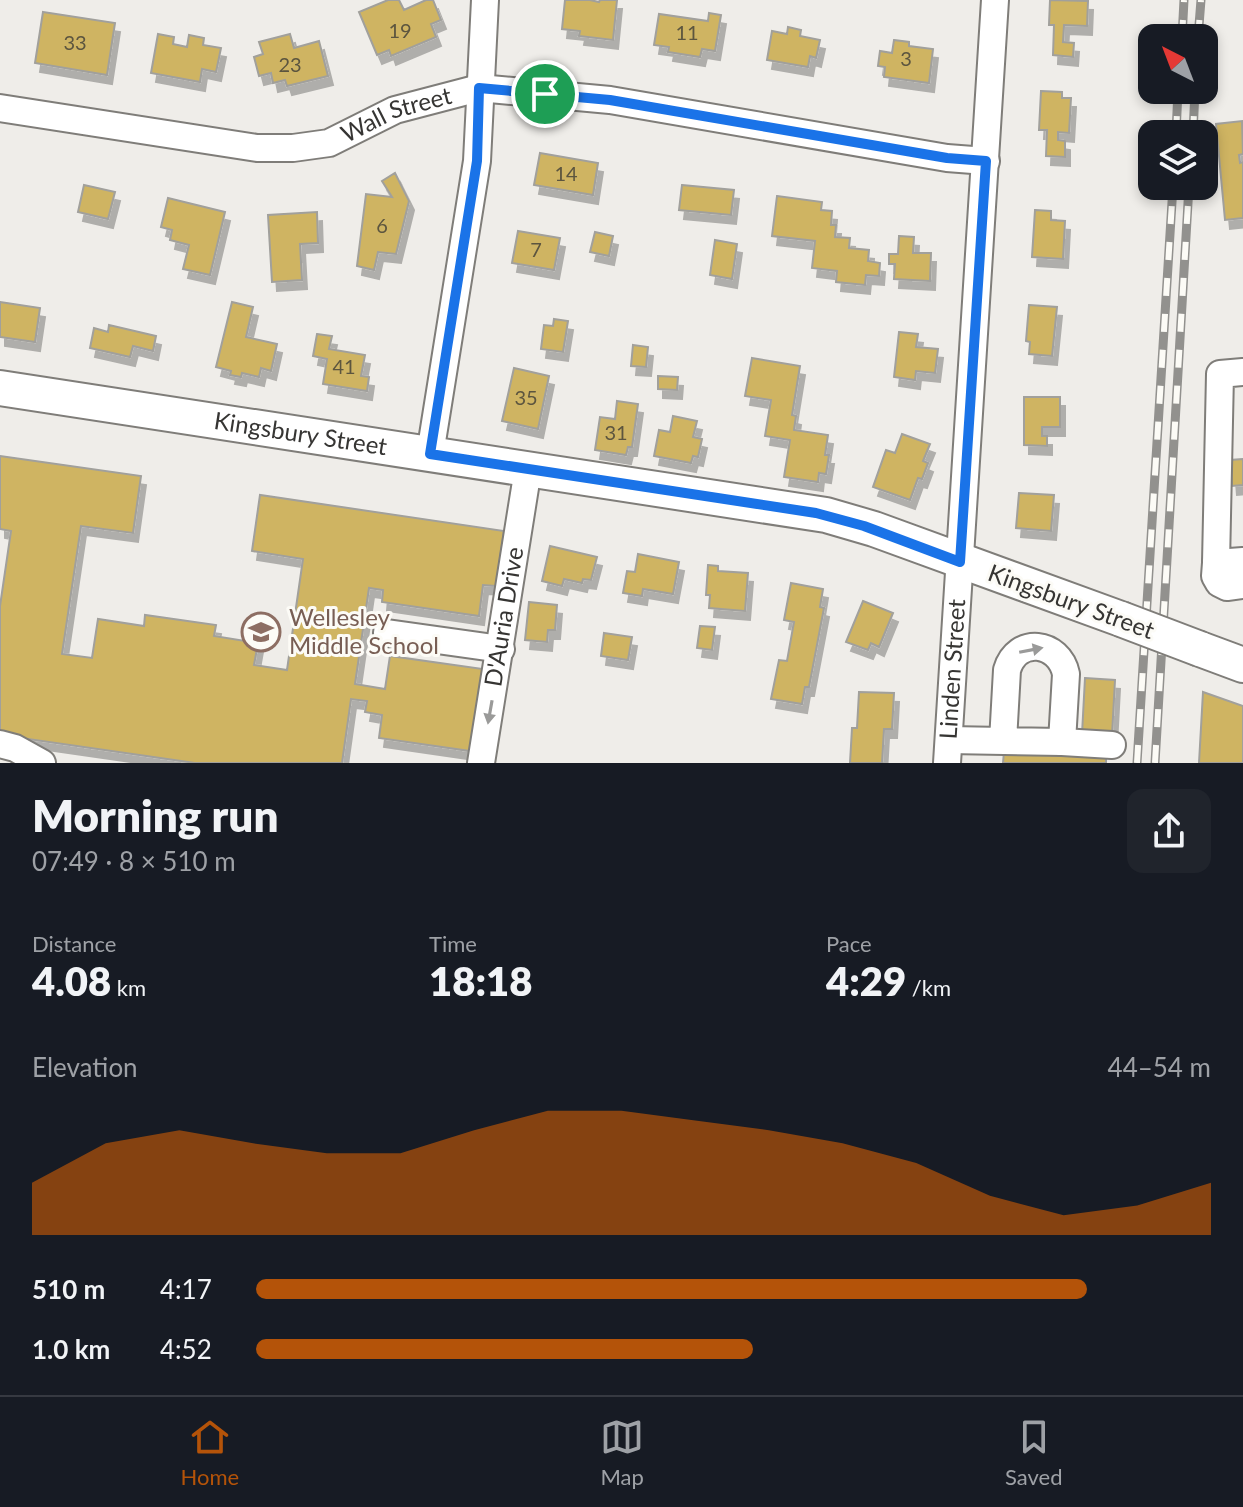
<!DOCTYPE html>
<html lang="en">
<head>
<meta charset="utf-8">
<style>
  body { margin:0; font-family:Lato,sans-serif; background:#20242c; color:#f1f3f6; height:100vh; display:flex; flex-direction:column; font-size:30px; white-space:nowrap }
  * { box-sizing:border-box; margin:0 }
  p { font-size:26px; color:#9ea1a6 }
  .icon { flex:none; width:44px; height:44px; fill:none; stroke:currentColor; stroke-width:2; stroke-linecap:round; stroke-linejoin:round }
  .map { position:relative; height:763px; overflow:hidden }
  .details { display:flex; flex-direction:column; background:#171b24; flex:1 }
  .details>* { flex:none }
  .needle { width:52px; rotate:318deg }
  .controls { position:absolute; left:1138px; top:24px; display:grid; gap:16px }
  .controls a { display:grid; place-items:center; width:80px; height:80px; border-radius:16px; background:#171b24; box-shadow:0 4px 12px #0003; font-size:40px }
  .pin { position:absolute; display:grid; place-items:center; width:68px; height:68px; color:#fff; margin:-34px; border:4px solid #fff; border-radius:50%; box-shadow:0 2px 8px #0007 }
  .round { display:grid; place-items:center; flex:none; width:84px; height:84px; border-radius:16px; background:#20242c }
  .overview { display:flex; align-items:center; justify-content:space-between; height:136px; padding:0 32px }
  h1 { font-size:44px; font-weight:800; line-height:60px }
  .figures { display:grid; grid-template-columns:repeat(3,1fr); gap:12px; height:136px; padding:8px 32px }
  .figures div { display:grid; align-content:center }
  .figures b { font-size:40px; font-weight:800 }
  .figures small { font-size:22px; font-weight:400 }
  .figures p { font-size:22px }
  .chart { height:224px; padding:16px 32px }
  .chart p { display:flex; justify-content:space-between }
  .chart svg { width:100%; height:144px; margin-top:8px; fill:#b45309; opacity:.7 }
  ul { padding:0 32px; list-style:none; font-size:26px }
  li { display:grid; grid-template-columns:128px 96px 1fr; align-items:center; height:60px }
  li i { height:20px; border-radius:10px; background:#b45309 }
  .tabs { display:flex; justify-content:space-around; align-items:center; height:112px; border-top:2px solid #363941; background:#171b24; font-size:22px; color:#9ea1a6 }
  .tabs a { display:grid; justify-items:center; gap:4px }
  .tabs .on { color:#b45309 }
  .map>svg:first-child { display:block }
  .building { fill:#cfb462; stroke:#a1a09c; stroke-width:2; filter:url(#shadow) }
  .lines { fill:none; stroke-linecap:round; stroke-linejoin:round }
  .minor-casing { stroke:#7f7d79; stroke-width:30 }
  .major-casing { stroke:#7f7d79; stroke-width:38 }
  .minor { stroke:#fff; stroke-width:26 }
  .major { stroke:#fff; stroke-width:34 }
  .rail-casing { stroke:#92918e; stroke-width:9 }
  .rail { stroke:#fcfbf6; stroke-width:6; stroke-dasharray:18; stroke-linecap:butt }
  .major-bridge-casing { stroke:#7f7d79; stroke-width:38; stroke-linecap:butt }
  .major-bridge { stroke:#fff; stroke-width:34 }
  .oneway { fill:#9a9a99 }
  .route-casing { stroke:#fff; stroke-width:16 }
  .route { stroke:#1a73e8; stroke-width:10 }
  .labels { text-anchor:middle; stroke-width:6; stroke-linejoin:round; paint-order:stroke }
  .number-label { font-size:20px; fill:#5c553f }
  .street-label { font-size:24px; fill:#363533; stroke:#fcfbf6 }
  .education-label { font-size:24px; fill:#785e54; stroke:#fcfbf6; text-anchor:start }
</style>
</head>
<body>
<div class="map">
<svg width="1243" height="763" viewBox="0 0 1243 763">
  <defs>
    <filter id="shadow"><feDropShadow dx="5" dy="9" stdDeviation="0" flood-color="#0004"/></filter>
  </defs>
  <rect width="100%" height="100%" fill="#efede9"/>
  <!-- building -->
  <path class="building" d="M388,0H399L404,10L426,0H433L441,20L431,24L436,37L391,56L389,50L377,55L359,12Z
    M565,0H590L599,2L600,0H617L613,40L579,36L580,31L562,29Z
    M1050,0L1088,1L1087,26L1064,25L1063,42L1074,43L1073,57L1053,55L1054,25H1049Z
    M43,12L115,23L107,75L35,63Z
    M709,13L721,15L715,51L702,49L700,57L668,52L669,47L654,45L659,14L708,21Z
    M788,27L801,30L800,36L820,40L816,58L810,56L808,67L767,60L772,31L787,34Z
    M158,34L174,37L173,44L187,47L189,35L204,38L203,45L221,48L216,72L202,69L200,82L151,73Z
    M290,34L294,48L319,41L328,76L287,86L285,80L273,83L271,73L259,76L254,57L263,54L259,42Z
    M894,40L909,42V46L933,49L929,83L884,77L885,67L878,66L880,51L892,53Z
    M1041,91L1062,92V98H1071L1069,133L1058,132V140L1065,141V157L1046,156L1047,130H1039Z
    M1242,121L1243,154L1239,155L1240,163L1243,162V218L1225,220L1216,124Z
    M540,153L598,163L593,195L534,185Z
    M395,173L409,201L396,254L378,252L374,270L357,266L366,194L392,197L382,181Z
    M84,185L115,192L108,219L78,212Z
    M682,185L734,190L731,215L679,210Z
    M777,196L822,202L821,210L832,211L831,225H836L835,237L850,238L849,248L869,250L868,261L880,263L879,276L866,275L865,285L836,282L837,271L812,268L815,241L772,236Z
    M168,198L225,212L210,275L183,269L189,245L170,240L172,230L161,227Z
    M1035,210L1051,211V220L1065,221L1063,259L1032,257Z
    M317,212L318,243L300,244L302,280L272,282L268,215Z
    M518,231L560,238L554,270L512,263Z
    M595,232L613,236L609,256L590,252Z
    M899,236L914,237L913,253H931L930,281L894,279L895,264H889V254H898Z
    M715,240L737,244L732,279L710,275Z
    M0,302L40,308L35,342L0,337Z
    M232,302L253,307L246,337L277,344L271,371L261,368L259,377L242,373L241,377L230,375L231,371L216,367Z
    M1029,305L1057,307L1052,356L1029,354L1030,342L1026,341Z
    M554,319L568,321L563,352L541,349L544,325L553,326Z
    M109,325L156,336L153,351L133,346L130,357L90,348L94,328L108,332Z
    M899,332L918,334L916,347L938,349L935,373L916,371L915,380L894,377Z
    M317,334L332,336L329,349L365,355L361,376L369,377L367,391L323,384L327,359L313,356Z
    M633,345L648,347L646,367L631,366Z
    M752,358L800,366L792,415L796,416L794,430L828,435L825,455H829L826,474L819,473L818,482L784,477L790,440L765,436L771,400L745,396Z
    M514,368L549,376L538,429L502,421Z
    M658,376L678,377L677,390L658,389Z
    M1024,397H1060V427H1042V436H1047V446L1024,445Z
    M617,401L638,404L632,447H628L626,455L595,450L600,417L615,419Z
    M673,416L697,421L693,437L702,439L698,457L693,456L691,463L654,456L659,430L670,432Z
    M902,434L930,444L923,461L928,463L922,479L918,478L910,500L873,487L886,450L895,453Z
    M0,456L141,476L133,533L81,526L62,654L92,658L98,619L144,626L145,615L216,625L214,636L258,643L254,665L287,670L303,559L252,551L260,495L504,531L496,586L483,585L479,616L382,602L383,590L369,588L355,684L385,689L390,656L483,669L470,751L379,738L382,715L365,712L367,701L351,699L342,763H195L0,735V606L11,531L0,529Z
    M1243,459V485L1232,486L1230,460Z
    M1019,493L1054,495L1051,531L1016,528Z
    M550,546L597,557L591,580L583,579L582,583L564,579L562,586L542,581Z
    M638,554L679,562L673,594L643,589L642,596L623,593L627,571L635,572Z
    M708,565L718,566V571L748,573L745,611L709,608L710,595H706Z
    M791,583L823,589L820,607L824,608L809,687H805L802,704L771,699L779,660L787,661L794,622L784,620Z
    M863,601L893,613L879,647L871,643L868,650L846,642Z
    M529,602L557,605L555,630H548L547,642L525,640Z
    M700,626L715,627L712,650L697,648Z
    M604,633L632,637L628,660L601,656Z
    M1085,678L1115,680L1112,735L1082,734Z
    M859,692L894,693L892,729H884L882,763H850L852,728H857Z
    M1203,692L1243,706V763H1199Z
    M1075,749V756L1106,758V763H1003L1004,752Z"/>
  <g class="lines">
    <!-- minor casing -->
    <g class="minor-casing">
      <g id="minor">
        <path id="s1" d="M0,108L257,148H293L329,143L395,110L479,88L610,100L947,158L986,161"/>
        <path d="M1243,372L1220,374L1216,563L1243,561"/>
        <path d="M430,454L477,161L485,0"/>
        <path d="M1216,563L1215,576L1219,583L1227,587L1243,585"/>
        <path d="M387,633L501,649"/>
        <path d="M949,740C986,741 1024,741 1062,742L1066,674C1059,641 1017,636 1007,670L1003,741"/>
        <path d="M1062,742L1112,745"/>
        <path d="M0,744L15,748L42,763"/>
        <path id="s2" d="M481,763L528,469"/>
        <path id="s3" d="M947,763L995,0"/>
      </g>
    </g>
    <!-- major casing -->
    <g class="major-casing">
      <g id="major">
        <path id="s4" d="M0,388L826,515L874,529L1121,619"/>
        <path d="M1200,649L1243,665"/>
      </g>
    </g>
    <!-- minor -->
    <use href="#minor" class="minor"/>
    <!-- major -->
    <use href="#major" class="major"/>
    <!-- rail casing -->
    <g class="rail-casing">
      <path id="rail" d="M1182,38L1184,0
        M1198,38L1201,0
        M1176,134L1178,90
        M1193,134L1195,90
        M1137,763L1173,186
        M1155,763L1189,186"/>
    </g>
    <!-- rail -->
    <use href="#rail" class="rail"/>
    <!-- major-bridge casing -->
    <g class="major-bridge-casing">
      <path id="major-bridge" d="M1121,619L1200,649"/>
    </g>
    <!-- major-bridge -->
    <use href="#major-bridge" class="major-bridge"/>
  </g>
  <!-- one-way arrows -->
  <defs><path id="oneway-solid" d="M-6-.8H1V-3.2L6.5 0L1 3.2V.8H-6Z" transform="scale(2)"/></defs>
  <g class="oneway">
    <use href="#oneway-solid" transform="translate(1031 650) rotate(-11)"/>
    <use href="#oneway-solid" transform="translate(490 712) rotate(100)"/>
  </g>
  <g class="lines">
    <!-- route casing -->
    <g class="route-casing">
      <path id="route" d="M479,88L610,100L947,158L986,161L960,562L864,526L816,513L430,454L477,161Z"/>
    </g>
    <!-- route -->
    <use href="#route" class="route"/>
  </g>
  <!-- icons -->
  <defs>
    <g id="school-ring" transform="scale(2)"><circle r="9.5" fill="#fcfbf6" stroke="#8d6e63" stroke-width="1.5"/><path d="M0-5L7-2L0 1L-7-2ZM-4 1L0 2.5L4 1V4Q0 6-4 4Z" fill="#8d6e63"/></g>
  </defs>
  <g fill-rule="evenodd">
    <use href="#school-ring" x="261" y="632"/>
  </g>
  <g class="labels">
    <!-- number labels -->
    <g class="number-label">
      <text x="400" y="38">19</text>
      <text x="687" y="40">11</text>
      <text x="75" y="50">33</text>
      <text x="906" y="66">3</text>
      <text x="290" y="72">23</text>
      <text x="566" y="181">14</text>
      <text x="382" y="233">6</text>
      <text x="536" y="257">7</text>
      <text x="344" y="374">41</text>
      <text x="526" y="405">35</text>
      <text x="616" y="440">31</text>
    </g>
    <!-- street labels -->
    <g class="street-label">
      <text dy="8" stroke="none"><textPath href="#s1" startOffset="406">Wall Street</textPath></text>
      <text dy="8" stroke="none"><textPath href="#s4" startOffset="304">Kingsbury Street</textPath></text>
      <text transform="translate(1071 602) rotate(20)" y="8">Kingsbury Street</text>
      <text dy="8" stroke="none"><textPath href="#s2" startOffset="148">D'Auria Drive</textPath></text>
      <text dy="8" stroke="none"><textPath href="#s3" startOffset="94">Linden Street</textPath></text>
    </g>
    <!-- education labels -->
    <g class="education-label">
      <text x="289" y="626">Wellesley<tspan x="289" dy="28">Middle School</tspan></text>
    </g>
  </g>
</svg>
<div class="controls">
<a><svg class="needle" viewBox="-14 -14 28 28"><path d="M0-13l5 13h-10z" fill="#e53935"/><path d="M0 13l5-13h-10z" fill="#9ea1a6"/></svg></a>
<a><svg class="icon" aria-label="layers" viewBox="0 0 24 24"><path d="M12 4l9 5-9 5-9-5zM3 14l9 5 9-5"/></svg></a>
</div>
<div class="pin" style="left:545px;top:94px;background:#1e9e55"><svg class="icon" aria-label="arrive" viewBox="0 0 24 24"><path d="M6 21V4h12l-3 4 3 4H6"/></svg></div>
</div>
<section class="details">
<div class="overview"><div><h1>Morning run</h1><p>07:49 · 8 × 510 m</p></div><a class="round"><svg class="icon" aria-label="share" viewBox="0 0 24 24"><path d="M12 15V3M7 8l5-5 5 5M5 13v7h14v-7"/></svg></a></div>
<div class="figures">
<div><p>Distance</p><b>4.08<small> km</small></b></div>
<div><p>Time</p><b>18:18</b></div>
<div><p>Pace</p><b>4:29<small> /km</small></b></div>
</div>
<div class="chart"><p><span>Elevation</span>44–54 m</p>
<svg viewBox="0 0 160 44" preserveAspectRatio="none"><path d="M0 44V28L10 16L20 12L30 16L40 19L50 19L60 12L70 6L80 6L90 9L100 12L110 16L120 22L130 32L140 38L150 35L160 28V44z"/></svg>
</div>
<ul>
<li><b>510 m</b>4:17<i style="width:87%"></i></li>
<li><b>1.0 km</b>4:52<i style="width:52%"></i></li>
</ul>
</section>
<nav class="tabs">
<a class="on"><svg class="icon" aria-label="home" viewBox="0 0 24 24"><path d="M3 11l9-7 9 7M6 9v11h12V9"/></svg>Home</a>
<a><svg class="icon" aria-label="map" viewBox="0 0 24 24"><path d="M3 6l6-2 6 2 6-2v14l-6 2-6-2-6 2zM9 4v14M15 6v14"/></svg>Map</a>
<a><svg class="icon" aria-label="saved" viewBox="0 0 24 24"><path d="M7 4h10v16l-5-4-5 4z"/></svg>Saved</a>
</nav>
</body>
</html>
